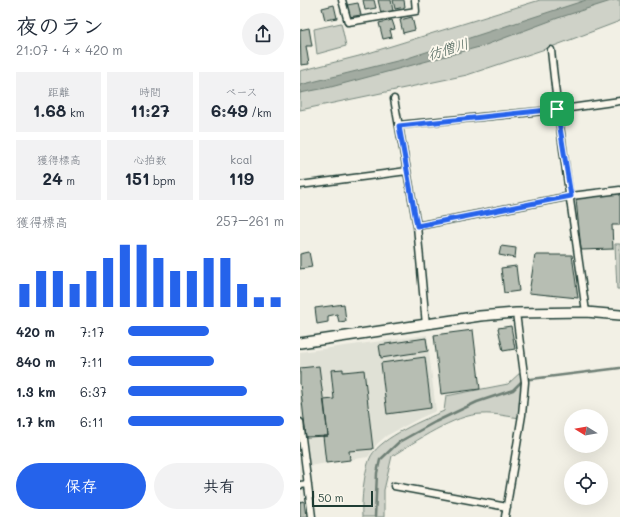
<!DOCTYPE html>
<html lang="ja">
<head>
<meta charset="utf-8">
<style>
  body { margin:0; font-family:Mali,"Klee One",sans-serif; background:#f2f2f3; color:#1f2937; height:100vh; display:flex; flex-direction:column; font-size:15px; white-space:nowrap }
  * { box-sizing:border-box; margin:0 }
  p { font-size:13px; color:#747a83 }
  .icon { flex:none; width:22px; height:22px; fill:none; stroke:currentColor; stroke-width:2; stroke-linecap:round; stroke-linejoin:round }
  .map { position:relative; flex:1; overflow:hidden }
  .panel { display:flex; flex-direction:column; background:#fff; width:300px }
  .panel>* { flex:none }
  .needle { width:26px; rotate:281deg }
  .tools { position:absolute; left:264px; top:409px; display:grid; gap:8px }
  .tools a { display:grid; place-items:center; width:44px; height:44px; border-radius:50%; background:#fff; box-shadow:0 4px 16px #0002; font-size:20px }
  .scale { position:absolute; left:12px; bottom:10px; width:61px; box-sizing:border-box; padding-left:4px; border:2px solid #1f3d34; border-top:0; font-size:11px; line-height:14px; white-space:nowrap; color:#1f3d34; -webkit-text-stroke:3px #fbf7ec; paint-order:stroke }
  .pin { position:absolute; display:grid; place-items:center; width:34px; height:34px; color:#fff; margin:-17px; border-radius:8px; box-shadow:0 2px 6px #0006 }
  .round { display:grid; place-items:center; flex:none; width:42px; height:42px; border-radius:21px; background:#f2f2f3 }
  .head { display:flex; align-items:center; justify-content:space-between; height:68px; padding:0 16px }
  h1 { font-size:22px; font-weight:800; line-height:30px }
  .metrics { display:grid; grid-template-columns:repeat(3,1fr); gap:6px; height:68px; padding:4px 16px }
  .metrics div { display:grid; align-content:center; border-radius:0px; background:#f2f2f3; text-align:center }
  .metrics b { font-size:17px; font-weight:800 }
  .metrics small { font-size:11px; font-weight:400 }
  .metrics p { font-size:11px }
  .chart { height:112px; padding:8px 16px }
  .chart p { display:flex; justify-content:space-between }
  .chart svg { width:100%; height:72px; margin-top:4px; stroke:#2563eb; stroke-width:6 }
  .button { display:flex; gap:8px; margin-top:auto; padding:8px 16px }
  .button a { flex:1; height:46px; border-radius:24px; background:#2563eb; color:#fff; font-size:16px; font-weight:800; line-height:46px; text-align:center }
  .button a+a { background:#f2f2f3; color:#1f2937 }
  ul { padding:0 16px; list-style:none; font-size:13px }
  li { display:grid; grid-template-columns:64px 48px 1fr; align-items:center; height:30px }
  li i { height:10px; border-radius:5px; background:#2563eb }
  main { display:flex; flex:1; min-height:0 }
  .map>svg:first-child { display:block }
  .built { fill:#e0e1d6 }
  .green { fill:#cfd2c8; stroke:#77887e }
  .water { fill:#a2aba1; stroke:#6e7f75 }
  .lines { fill:none; stroke-linecap:round; stroke-linejoin:round }
  .stream { stroke:#6e7f75; stroke-width:2.5 }
  .building { fill:#b7beb3; stroke:#1f3d34 }
  .street-casing { stroke:#1f3d34; stroke-width:9 }
  .secondary-casing { stroke:#1f3d34; stroke-width:12 }
  .street { stroke:#fbf7ec; stroke-width:6 }
  .secondary { stroke:#fbf7ec; stroke-width:9 }
  .route-casing { stroke:#fff; stroke-width:8 }
  .route { stroke:#2563eb; stroke-width:5 }
  .labels { text-anchor:middle; stroke-width:4; stroke-linejoin:round; paint-order:stroke }
  .water-label { font-size:14px; font-style:italic; fill:#465e55; stroke:#fbf7ec }
</style>
</head>
<body>
<main>
<section class="panel">
<div class="head"><div><h1>夜のラン</h1><p>21:07 · 4 × 420 m</p></div><a class="round"><svg class="icon" aria-label="share" viewBox="0 0 24 24"><path d="M12 15V3M7 8l5-5 5 5M5 13v7h14v-7"/></svg></a></div>
<div class="metrics">
<div><p>距離</p><b>1.68<small> km</small></b></div>
<div><p>時間</p><b>11:27</b></div>
<div><p>ペース</p><b>6:49<small> /km</small></b></div>
</div>
<div class="metrics">
<div><p>獲得標高</p><b>24<small> m</small></b></div>
<div><p>心拍数</p><b>151<small> bpm</small></b></div>
<div><p>kcal</p><b>119</b></div>
</div>
<div class="chart"><p><span>獲得標高</span>257–261 m</p>
<svg viewBox="0 0 160 44" preserveAspectRatio="none"><path d="M5 44V30M15 44V22M25 44V22M35 44V30M45 44V22M55 44V14M65 44V6M75 44V6M85 44V14M95 44V22M105 44V22M115 44V14M125 44V14M135 44V30M145 44V38M155 44V38"/></svg>
</div>
<ul>
<li><b>420 m</b>7:17<i style="width:52%"></i></li>
<li><b>840 m</b>7:11<i style="width:55%"></i></li>
<li><b>1.3 km</b>6:37<i style="width:76%"></i></li>
<li><b>1.7 km</b>6:11<i style="width:100%"></i></li>
</ul>
<div class="button"><a>保存</a><a>共有</a></div>
</section>
<div class="map">
<svg width="320" height="517" viewBox="0 0 320 517">
  <rect width="100%" height="100%" fill="#f2f0e5"/>
  <filter id="ink" filterUnits="userSpaceOnUse"><feTurbulence type="fractalNoise" baseFrequency=".025" numOctaves="2"/><feDisplacementMap in="SourceGraphic" scale="8" xChannelSelector="R" yChannelSelector="G"/><feConvolveMatrix kernelMatrix="1 2 1 2 8 2 1 2 1" color-interpolation-filters="sRGB"/></filter>
  <g filter="url(#ink)">
    <!-- built -->
    <path class="built" d="M127,335L136,411L120,418L86,436L77,444L68,457L8,466L0,405V352Z"/>
    <!-- green -->
    <path class="green" d="M240,0H320V21L254,46L167,75L0,110V71L59,56Z
      M41,23L46,46L17,54L14,29Z
      M315,244H320V289H317Z
      M223,370L222,418C209,417 195,413 182,414C155,414 115,442 92,456L84,490V517H62C61,502 64,469 71,456C82,437 123,420 144,411L146,396L208,384Z"/>
    <!-- water -->
    <path class="water" d="M286,0H314L258,18L183,46L31,87L0,93V85L105,59Z"/>
    <g class="lines">
      <!-- stream -->
      <path class="stream" d="M75,517L77,473L80,460L99,442L135,422L177,402L213,390L223,380L320,368"/>
    </g>
    <!-- building -->
    <path class="building" d="M63,0H74L76,8L65,10Z
      M78,0H91L93,11L81,13Z
      M93,0H104L105,7L95,9Z
      M58,3L61,15L49,17L47,5Z
      M34,5L37,18L25,20L22,8Z
      M112,17L115,30L103,33L100,20Z
      M92,20L95,29L90,30L92,37L83,39L79,23Z
      M9,28L12,46H6L9,64L1,65L0,30Z
      M320,193V225H312L313,249L281,250L276,199Z
      M201,246L216,248L215,258L199,255Z
      M9,252L12,267L0,269V254Z
      M235,255H272L278,298L229,293Z
      M216,266L219,291L204,293L201,268Z
      M44,304L46,321L39,322L37,314L28,316V322L17,324L15,308Z
      M211,326L215,349L203,351L198,328Z
      M173,330L180,389L141,394L134,335Z
      M126,338L128,351L81,358L79,345Z
      M125,357L131,408L87,414L81,363Z
      M19,366L28,436L6,437L0,383V368Z
      M43,369V372L64,370L73,449L49,451L50,460L26,463L23,436H28L24,400L34,399L31,370Z
      M4,501L6,517H0V502Z"/>
    <g class="lines">
      <!-- street casing -->
      <g class="street-casing">
        <path id="street" d="M42,0L48,22L116,11L115,0
          M251,50C260,138 274,225 286,312
          M94,99L117,226L126,325
          M99,125L263,109L320,101
          M0,185L107,171
          M117,226L271,196L320,190
          M0,422L12,517
          M0,485L8,484
          M94,486L207,507
          M205,517L222,415L225,382L216,313"/>
      </g>
      <!-- secondary casing -->
      <g class="secondary-casing">
        <path id="secondary" d="M0,343L180,316L216,313L286,312L320,315"/>
      </g>
      <!-- street -->
      <use href="#street" class="street"/>
      <!-- secondary -->
      <use href="#secondary" class="secondary"/>
    </g>
  </g>
  <g class="lines" filter="url(#ink)">
    <!-- route casing -->
    <g class="route-casing">
      <path id="route" d="M257,109L271,196L117,226L99,126Z"/>
    </g>
    <!-- route -->
    <use href="#route" class="route"/>
  </g>
  <g class="labels">
    <!-- water labels -->
    <g class="water-label">
      <text transform="translate(148 49) rotate(-17)" y="5">彷僧川</text>
    </g>
  </g>
</svg>
<div class="tools">
<a><svg class="needle" viewBox="-14 -14 28 28"><path d="M0-13l5 13h-10z" fill="#e53935"/><path d="M0 13l5-13h-10z" fill="#747a83"/></svg></a>
<a><svg class="icon" aria-label="locate" viewBox="0 0 24 24"><circle cx="12" cy="12" r="6"/><path d="M12 2v4M12 18v4M2 12h4M18 12h4"/></svg></a>
</div>
<div class="scale">50 m</div>
<div class="pin" style="left:257px;top:109px;background:#1e9e55"><svg class="icon" aria-label="arrive" viewBox="0 0 24 24"><path d="M6 21V4h12l-3 4 3 4H6"/></svg></div>
</div>
</main>
</body>
</html>
